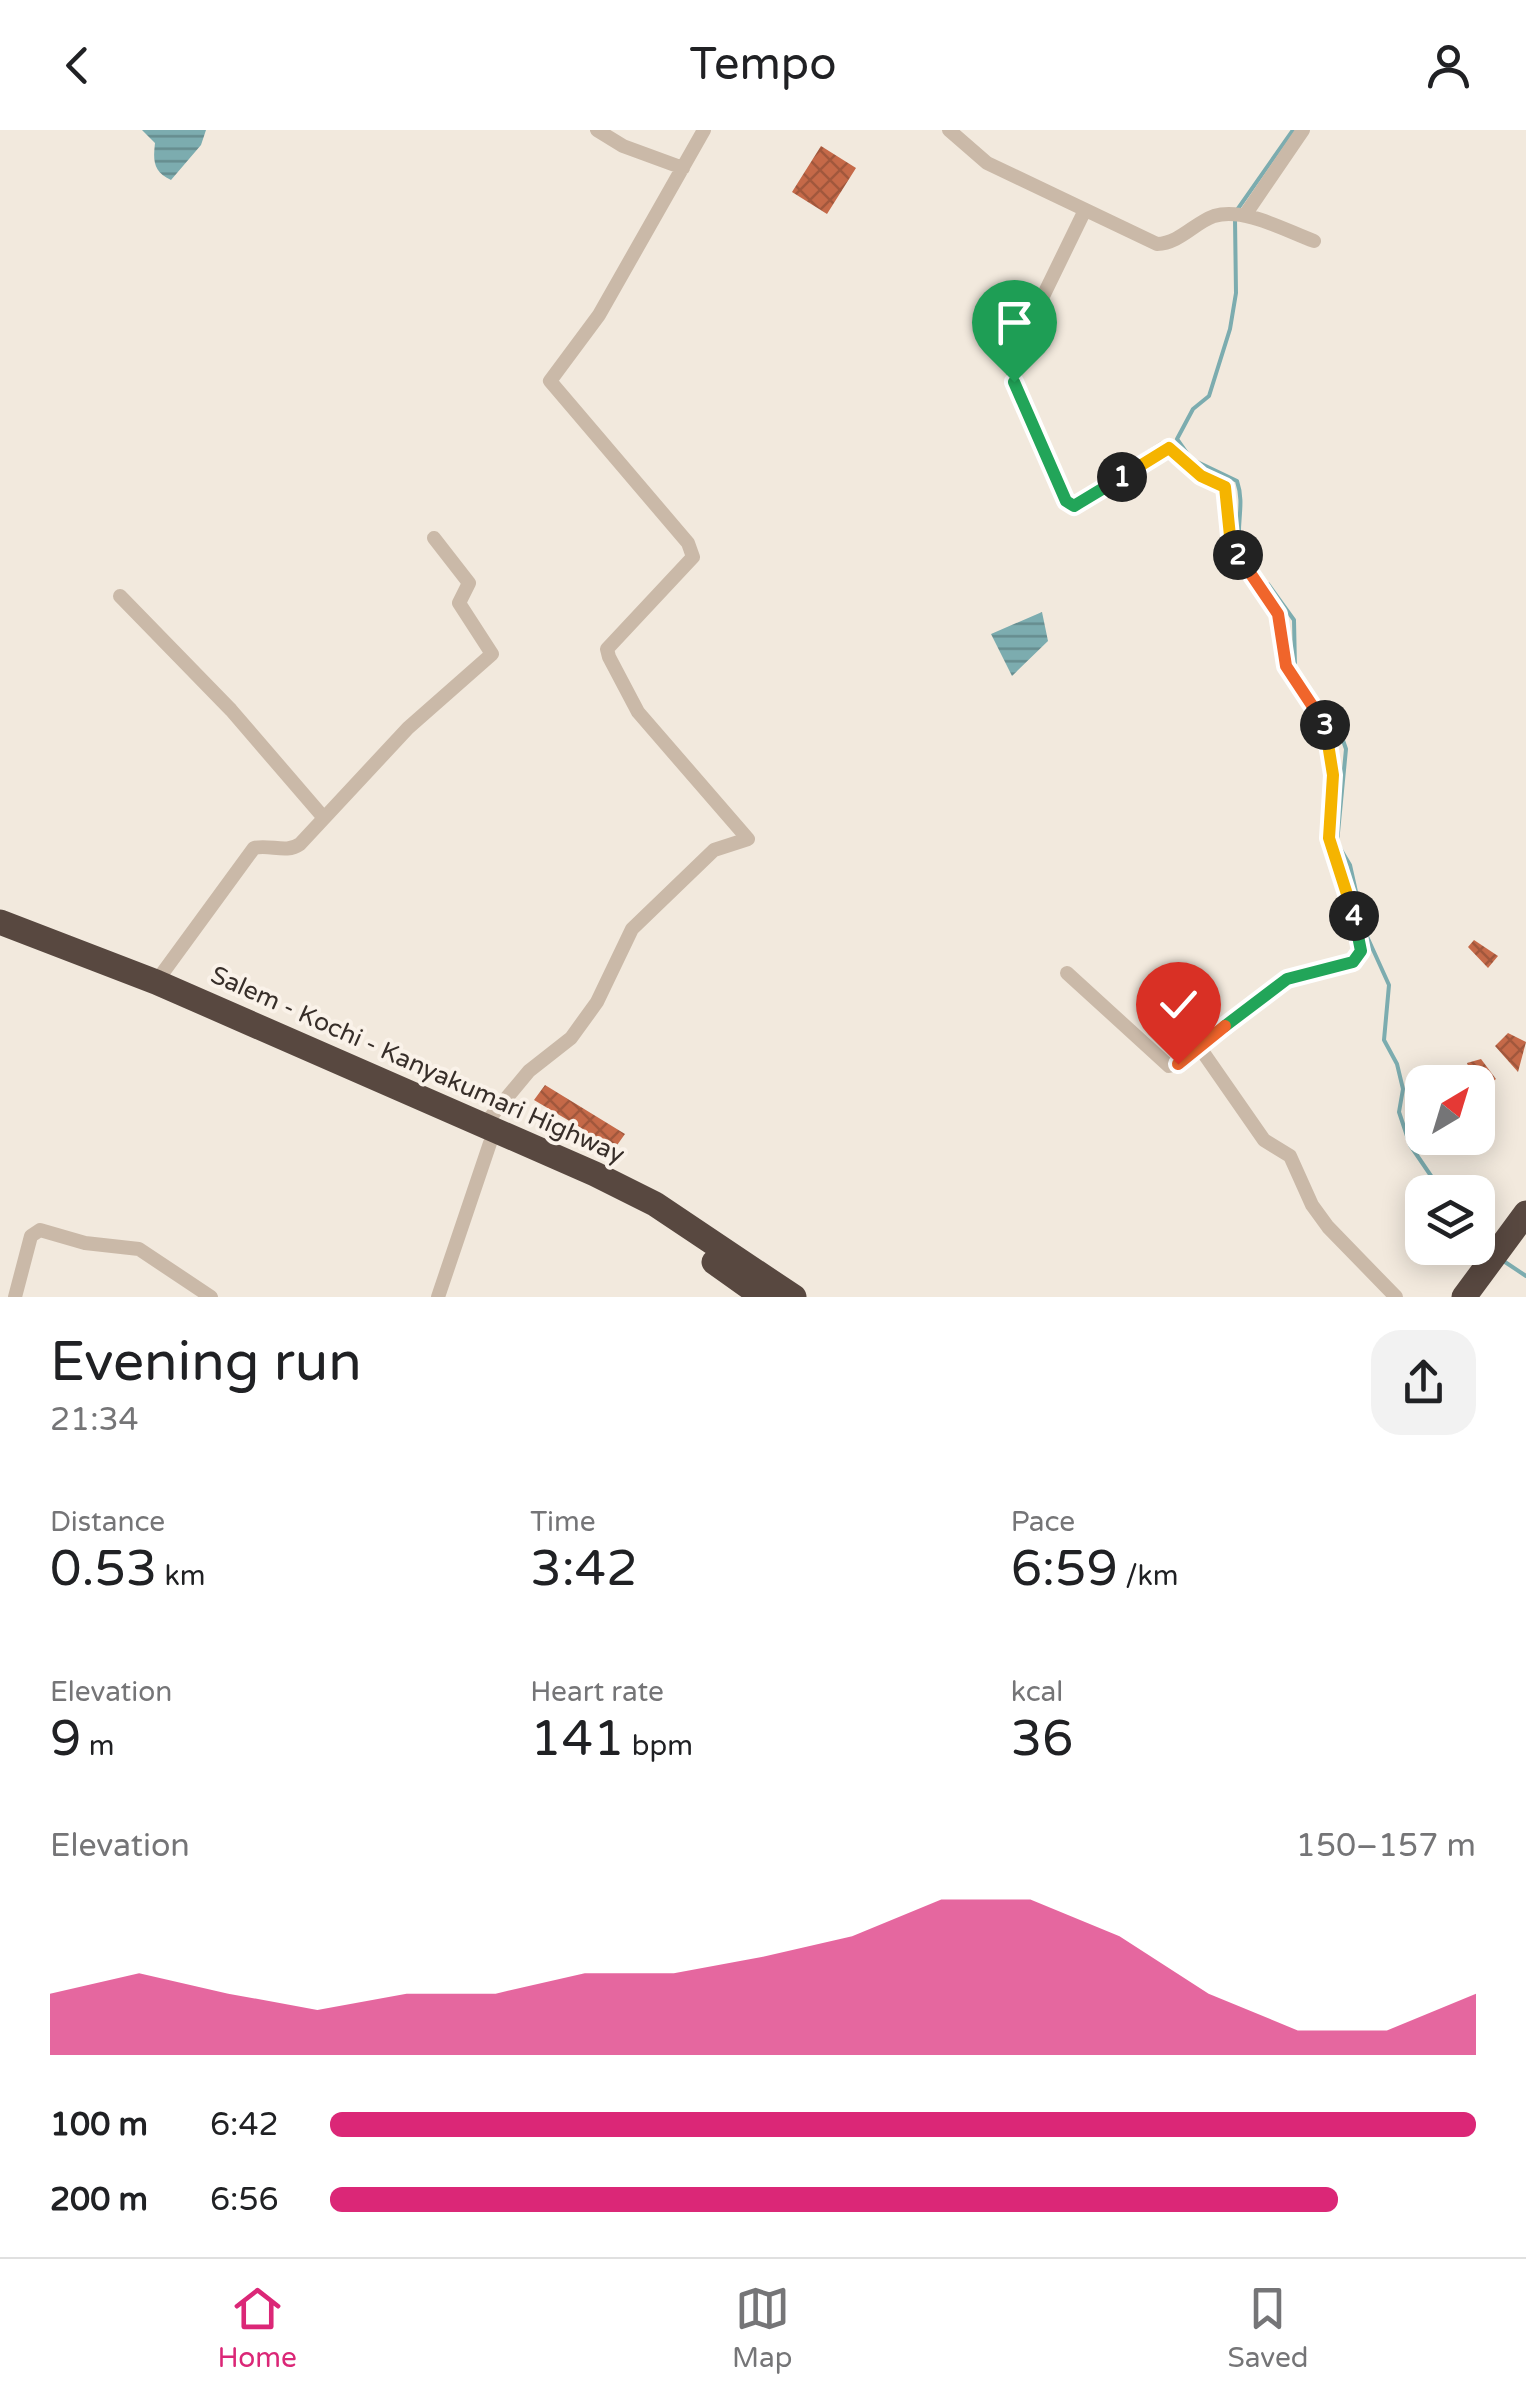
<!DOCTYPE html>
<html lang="en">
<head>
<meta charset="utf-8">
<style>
  body { margin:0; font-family:"Varela Round",sans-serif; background:#f2f2f2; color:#202124; height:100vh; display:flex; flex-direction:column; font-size:38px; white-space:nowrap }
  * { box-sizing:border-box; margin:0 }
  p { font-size:32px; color:#757577 }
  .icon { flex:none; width:55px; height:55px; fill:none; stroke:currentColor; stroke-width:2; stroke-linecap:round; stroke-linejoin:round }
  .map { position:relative; height:1167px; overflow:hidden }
  .side { display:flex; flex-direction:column; background:#fff; flex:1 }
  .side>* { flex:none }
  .needle { width:65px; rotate:38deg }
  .fabs { position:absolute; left:1405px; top:935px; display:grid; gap:20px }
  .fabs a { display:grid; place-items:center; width:90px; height:90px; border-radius:20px; background:#fff; box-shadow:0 5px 25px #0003; font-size:50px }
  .pin { position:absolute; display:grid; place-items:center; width:85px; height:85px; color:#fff; margin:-102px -42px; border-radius:50% 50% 50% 0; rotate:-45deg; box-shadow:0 0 10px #0007 }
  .pin .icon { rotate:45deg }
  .km { position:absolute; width:50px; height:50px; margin:-25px; border-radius:50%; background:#222; color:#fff; font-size:28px; line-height:50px; text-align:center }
  .round { display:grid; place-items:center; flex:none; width:105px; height:105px; border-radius:30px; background:#f2f2f2 }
  .overview { display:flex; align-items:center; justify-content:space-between; height:170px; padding:0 50px }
  h1 { font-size:55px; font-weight:600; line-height:75px }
  .stats { display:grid; grid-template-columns:repeat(3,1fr); gap:15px; height:170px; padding:10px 50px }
  .stats div { display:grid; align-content:center }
  .stats b { font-size:50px; font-weight:600 }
  .stats small { font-size:28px; font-weight:400 }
  .stats p { font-size:28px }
  .chart { height:280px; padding:20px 50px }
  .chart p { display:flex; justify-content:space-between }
  .chart svg { width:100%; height:180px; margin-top:10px; fill:#db2777; opacity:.7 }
  ul { padding:0 50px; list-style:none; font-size:32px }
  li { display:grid; grid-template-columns:160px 120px 1fr; align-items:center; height:75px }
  li i { height:25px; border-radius:12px; background:#db2777 }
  header { display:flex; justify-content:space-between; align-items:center; height:130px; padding:0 50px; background:#fff; font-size:45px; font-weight:600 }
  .menu { display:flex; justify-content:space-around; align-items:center; height:140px; border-top:2px solid #e0e0e0; background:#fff; font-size:28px; color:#757577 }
  .menu a { display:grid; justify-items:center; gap:5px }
  .menu .on { color:#db2777 }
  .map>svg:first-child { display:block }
  .water { fill:url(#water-rules) }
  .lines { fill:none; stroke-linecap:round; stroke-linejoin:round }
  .stream { stroke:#7cacaf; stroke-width:4 }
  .building { fill:url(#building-cross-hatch) }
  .street { stroke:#cab9a8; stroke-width:14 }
  .highway { stroke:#584840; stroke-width:25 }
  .split-1-casing { stroke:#fff; stroke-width:20 }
  .split-2-casing { stroke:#fff; stroke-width:20 }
  .split-3-casing { stroke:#fff; stroke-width:20 }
  .split-4-casing { stroke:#fff; stroke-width:20 }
  .split-5-casing { stroke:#fff; stroke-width:20 }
  .split-6-casing { stroke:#fff; stroke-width:20 }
  .split-1 { stroke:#22a559; stroke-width:12 }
  .split-2 { stroke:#f5b400; stroke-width:12 }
  .split-3 { stroke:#f0652b; stroke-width:12 }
  .split-4 { stroke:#f5b400; stroke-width:12 }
  .split-5 { stroke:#22a559; stroke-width:12 }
  .split-6 { stroke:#f0652b; stroke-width:12 }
  .labels { text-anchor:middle; stroke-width:8; stroke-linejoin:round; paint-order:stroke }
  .street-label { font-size:25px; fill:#372e29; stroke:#faf2e9 }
</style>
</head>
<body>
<header><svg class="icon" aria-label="back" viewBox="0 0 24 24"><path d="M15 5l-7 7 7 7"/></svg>Tempo<svg class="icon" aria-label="person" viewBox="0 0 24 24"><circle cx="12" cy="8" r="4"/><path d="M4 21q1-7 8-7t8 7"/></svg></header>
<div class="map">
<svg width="1526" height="1167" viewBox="0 0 1526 1167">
  <defs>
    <pattern id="water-rules" width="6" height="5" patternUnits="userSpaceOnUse" patternTransform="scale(2.5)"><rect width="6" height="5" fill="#7cacaf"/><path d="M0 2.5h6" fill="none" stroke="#668c8e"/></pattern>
    <pattern id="building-cross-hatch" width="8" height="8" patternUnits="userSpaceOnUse" patternTransform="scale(2.5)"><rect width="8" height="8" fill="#c56948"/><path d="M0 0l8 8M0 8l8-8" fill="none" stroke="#a1573c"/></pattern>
  </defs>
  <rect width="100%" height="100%" fill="#f2e9dd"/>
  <!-- water -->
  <path class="water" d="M142,0H206L201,15L171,50C153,42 153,30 155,13Z
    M1042,482L1048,511L1012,546L991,504Z"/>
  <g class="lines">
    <!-- stream -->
    <path class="stream" d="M1237,80L1293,0
      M1235,89L1236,163L1230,199L1209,266L1193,279L1177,309L1191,329L1237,351C1244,372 1238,387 1239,408
      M1268,454L1294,490L1295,538L1300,550L1337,593L1346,619L1337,713L1350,735L1365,802L1389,855L1384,910L1397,934L1403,959L1399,982L1410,1015L1442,1062
      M1478,1109L1489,1121
      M1505,1132L1526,1146"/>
  </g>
  <!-- building -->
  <path class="building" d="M821,16L856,38L827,84L792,62Z
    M1474,810L1498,826L1488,838L1468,817Z
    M1508,903L1526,912L1518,942L1495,916Z
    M1481,929L1496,949L1478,962L1467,933Z
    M545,955L625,1004L610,1025L584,1007L588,1002L534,970Z"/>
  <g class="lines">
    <!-- street -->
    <path class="street" d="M597,0L623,16L683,38
      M949,0L987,33L1157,114C1180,113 1194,93 1214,86C1245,77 1286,101 1314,111
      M1245,85L1303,0
      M120,466L231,580L324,688
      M1067,843L1169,936L1179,934L1272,858L1287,849L1353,832L1361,821L1352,776L1329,708L1333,645L1329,603L1291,548L1279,484L1230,406L1225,357L1201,346L1163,318L1074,376L1066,371L1014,252L1012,230L1085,80
      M156,852L254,718C270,714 286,724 300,714L408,598L492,524L459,473L469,453L434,408
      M1200,918L1264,1010L1290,1026L1312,1075L1328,1097L1396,1167
      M484,995L529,941L571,908L597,872L632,799L714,720L748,709L638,582L609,527L607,519L693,427L688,413L550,251L599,185L704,0
      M15,1167L31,1106L40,1100L85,1113L139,1119L211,1167
      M438,1167L490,1013"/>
    <!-- highway -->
    <path class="highway" d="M0,792L156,852L595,1044L655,1074L794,1167
      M714,1132L763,1167
      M1464,1167L1526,1083"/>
  </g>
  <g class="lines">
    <!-- split-1 casing -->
    <g class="split-1-casing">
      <path id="split-1" d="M1014,252L1066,371L1074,376L1122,347"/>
    </g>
    <!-- split-2 casing -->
    <g class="split-2-casing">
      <path id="split-2" d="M1122,347L1169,318L1201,346L1225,357L1230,406L1238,425"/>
    </g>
    <!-- split-3 casing -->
    <g class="split-3-casing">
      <path id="split-3" d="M1238,425L1278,484L1286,536L1325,595"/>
    </g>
    <!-- split-4 casing -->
    <g class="split-4-casing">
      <path id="split-4" d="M1325,595L1333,645L1329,708L1354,786"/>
    </g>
    <!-- split-5 casing -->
    <g class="split-5-casing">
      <path id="split-5" d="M1225,896L1287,849L1353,832L1361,821L1354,786"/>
    </g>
    <!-- split-6 casing -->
    <g class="split-6-casing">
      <path id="split-6" d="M1178,934L1225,896"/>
    </g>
    <!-- split-1 -->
    <use href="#split-1" class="split-1"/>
    <!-- split-2 -->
    <use href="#split-2" class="split-2"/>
    <!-- split-3 -->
    <use href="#split-3" class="split-3"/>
    <!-- split-4 -->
    <use href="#split-4" class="split-4"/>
    <!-- split-5 -->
    <use href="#split-5" class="split-5"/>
    <!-- split-6 -->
    <use href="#split-6" class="split-6"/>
  </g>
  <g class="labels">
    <!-- street labels -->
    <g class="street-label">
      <text transform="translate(418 934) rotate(24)" y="9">Salem - Kochi - Kanyakumari Highway</text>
    </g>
  </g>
</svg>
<div class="fabs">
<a><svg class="needle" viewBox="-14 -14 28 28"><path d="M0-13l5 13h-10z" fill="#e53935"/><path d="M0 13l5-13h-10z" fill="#757577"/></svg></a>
<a><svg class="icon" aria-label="layers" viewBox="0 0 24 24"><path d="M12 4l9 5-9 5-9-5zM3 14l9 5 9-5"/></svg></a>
</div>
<div class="pin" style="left:1014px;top:252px;background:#1e9e55"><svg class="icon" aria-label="arrive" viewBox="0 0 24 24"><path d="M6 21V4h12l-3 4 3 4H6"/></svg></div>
<div class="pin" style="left:1178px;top:934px;background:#d93025"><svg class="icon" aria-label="check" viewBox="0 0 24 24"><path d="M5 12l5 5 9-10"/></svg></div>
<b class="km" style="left:1122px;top:347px">1</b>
<b class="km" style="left:1238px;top:425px">2</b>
<b class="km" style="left:1325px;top:595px">3</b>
<b class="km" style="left:1354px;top:786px">4</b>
</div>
<section class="side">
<div class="overview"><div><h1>Evening run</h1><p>21:34</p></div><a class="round"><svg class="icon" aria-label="share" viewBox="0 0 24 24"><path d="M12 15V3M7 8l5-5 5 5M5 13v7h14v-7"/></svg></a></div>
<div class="stats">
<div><p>Distance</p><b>0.53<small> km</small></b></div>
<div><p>Time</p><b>3:42</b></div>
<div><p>Pace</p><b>6:59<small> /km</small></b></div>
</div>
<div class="stats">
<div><p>Elevation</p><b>9<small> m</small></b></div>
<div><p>Heart rate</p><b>141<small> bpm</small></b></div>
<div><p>kcal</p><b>36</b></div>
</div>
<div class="chart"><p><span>Elevation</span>150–157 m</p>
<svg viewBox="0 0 160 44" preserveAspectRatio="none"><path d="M0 44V29L10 24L20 29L30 33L40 29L50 29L60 24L70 24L80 20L90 15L100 6L110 6L120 15L130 29L140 38L150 38L160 29V44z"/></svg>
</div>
<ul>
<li><b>100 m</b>6:42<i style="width:100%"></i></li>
<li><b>200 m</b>6:56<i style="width:88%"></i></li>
</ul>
</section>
<nav class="menu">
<a class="on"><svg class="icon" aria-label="home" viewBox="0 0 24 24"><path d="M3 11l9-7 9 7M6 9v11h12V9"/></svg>Home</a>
<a><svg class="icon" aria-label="map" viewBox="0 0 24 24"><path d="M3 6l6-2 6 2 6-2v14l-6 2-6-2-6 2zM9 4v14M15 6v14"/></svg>Map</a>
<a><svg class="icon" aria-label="saved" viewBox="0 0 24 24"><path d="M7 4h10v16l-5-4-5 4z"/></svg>Saved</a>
</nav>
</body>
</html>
